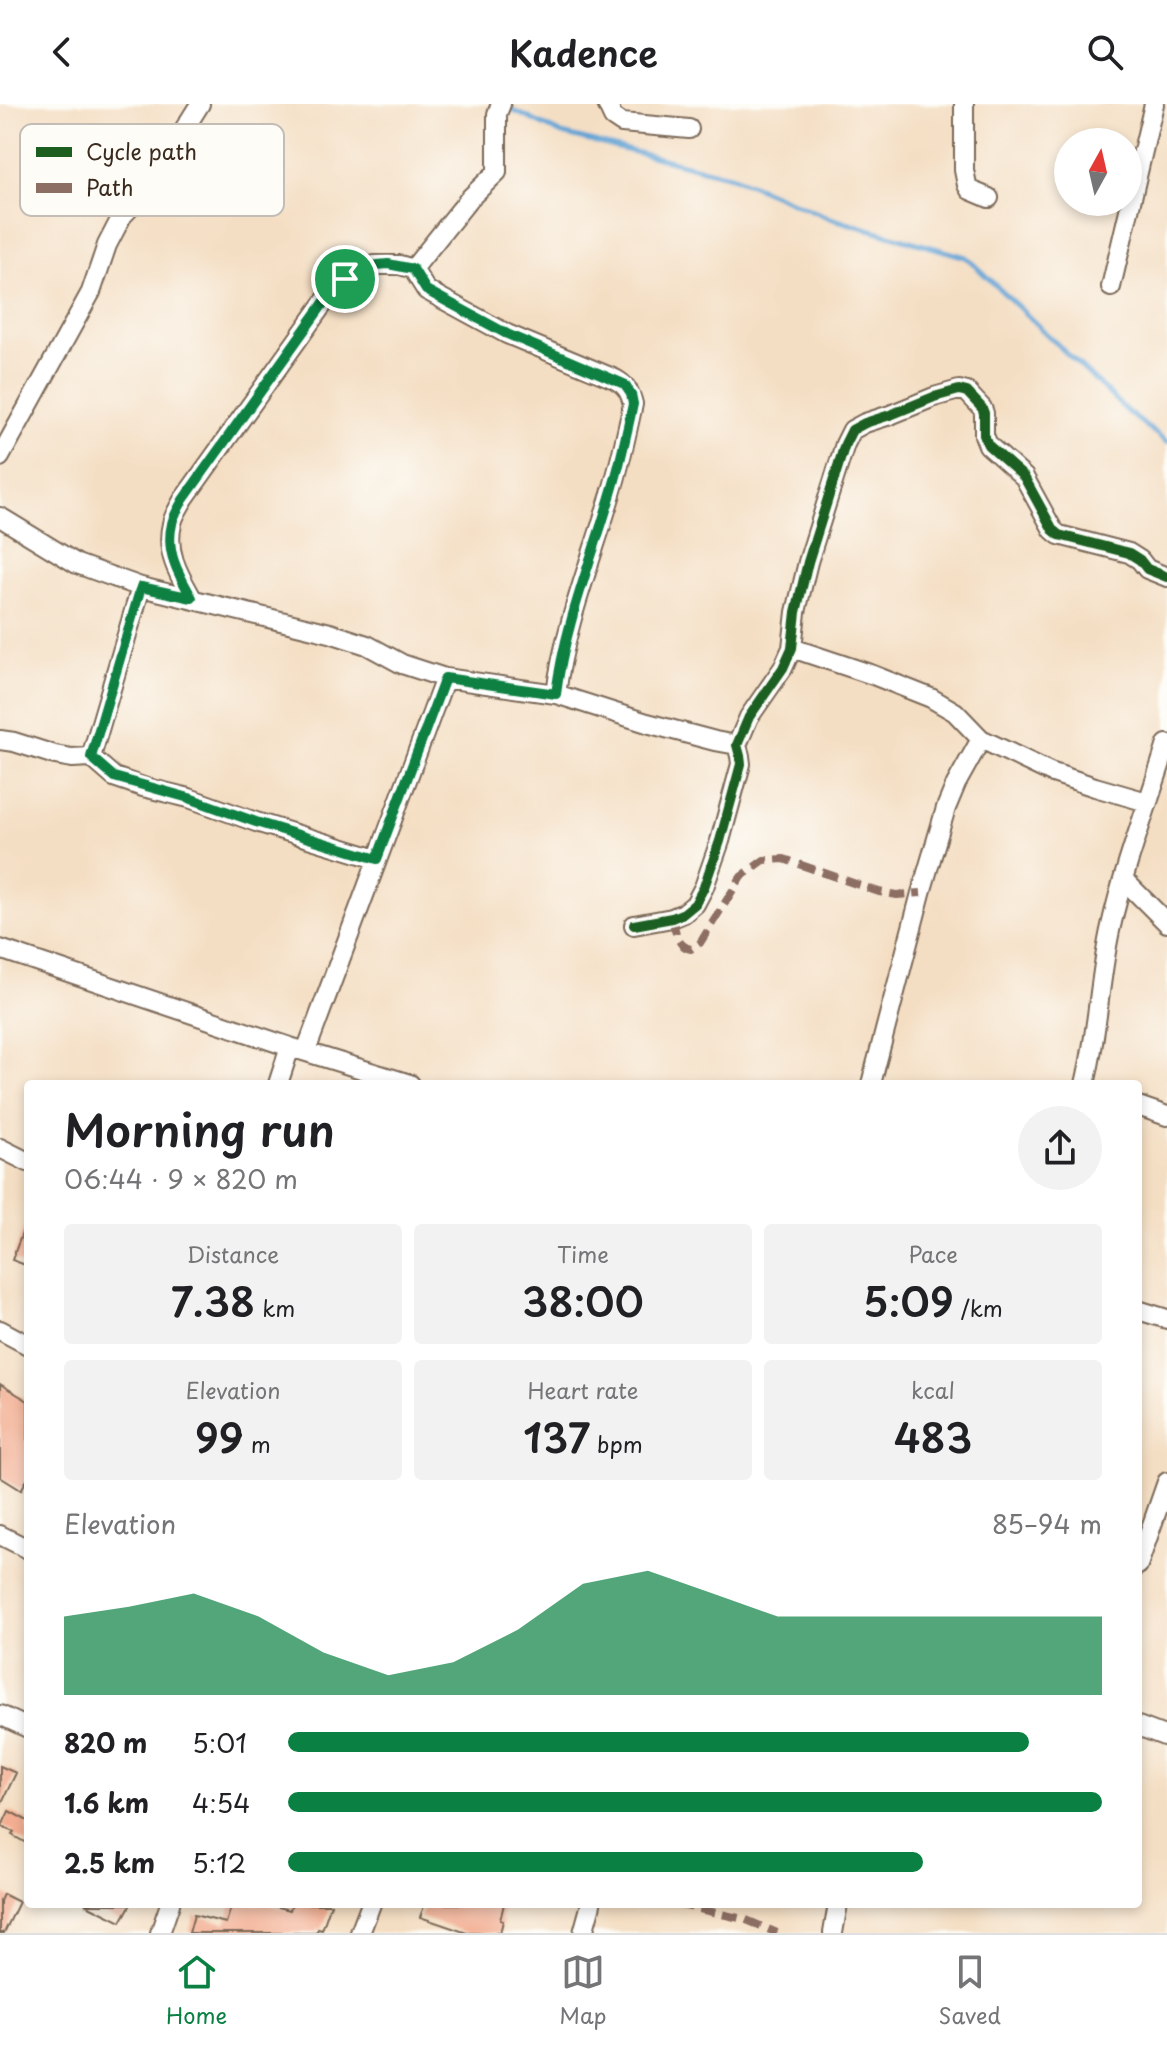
<!DOCTYPE html>
<html lang="en">
<head>
<meta charset="utf-8">
<style>
  body { margin:0; font-family:"Playpen Sans",sans-serif; background:#f2f2f2; color:#202124; height:100vh; display:flex; flex-direction:column; font-size:30px; white-space:nowrap }
  * { box-sizing:border-box; margin:0 }
  p { font-size:26px; color:#757577 }
  .icon { flex:none; width:44px; height:44px; fill:none; stroke:currentColor; stroke-width:2; stroke-linecap:round; stroke-linejoin:round }
  .map { position:relative; flex:1; overflow:hidden }
  .panel { position:absolute; left:24px; top:976px; width:1118px; height:828px; display:flex; flex-direction:column; background:#fff; border-radius:8px; box-shadow:0 4px 12px #0003 }
  .panel>* { flex:none }
  .needle { width:52px; rotate:8deg }
  .buttons { position:absolute; left:1054px; top:24px; display:grid; gap:16px }
  .buttons a { display:grid; place-items:center; width:88px; height:88px; border-radius:50%; background:#fff; box-shadow:0 4px 12px #0003; font-size:40px }
  .pin { position:absolute; display:grid; place-items:center; width:68px; height:68px; color:#fff; margin:-34px; border:4px solid #fff; border-radius:50%; box-shadow:0 2px 8px #0007 }
  .round { display:grid; place-items:center; flex:none; width:84px; height:84px; border-radius:42px; background:#f2f2f2 }
  .head { display:flex; align-items:center; justify-content:space-between; height:136px; padding:0 40px }
  h1 { font-size:44px; font-weight:600; line-height:60px }
  .metrics { display:grid; grid-template-columns:repeat(3,1fr); gap:12px; height:136px; padding:8px 40px }
  .metrics div { display:grid; align-content:center; border-radius:8px; background:#f2f2f2; text-align:center }
  .metrics b { font-size:40px; font-weight:600 }
  .metrics small { font-size:22px; font-weight:400 }
  .metrics p { font-size:22px }
  .chart { height:224px; padding:16px 40px }
  .chart p { display:flex; justify-content:space-between }
  .chart svg { width:100%; height:144px; margin-top:8px; fill:#0b8043; opacity:.7 }
  ul { padding:0 40px; list-style:none; font-size:26px }
  li { display:grid; grid-template-columns:128px 96px 1fr; align-items:center; height:60px }
  li i { height:20px; border-radius:10px; background:#0b8043 }
  header { display:flex; justify-content:space-between; align-items:center; height:104px; padding:0 40px; background:#fff; font-size:36px; font-weight:600 }
  .tabs { display:flex; justify-content:space-around; align-items:center; height:112px; border-top:2px solid #e0e0e0; background:#fff; font-size:22px; color:#757577 }
  .tabs a { display:grid; justify-items:center; gap:4px }
  .tabs .current { color:#0b8043 }
  .map>svg:first-child { display:block }
  .lines { fill:none; stroke-linecap:round; stroke-linejoin:round }
  .stream { stroke:#60a2d4; stroke-width:5 }
  .building { fill:#f3ae92 }
  .street-casing { stroke:#7c6958; stroke-width:22 }
  .street { stroke:#fff; stroke-width:18 }
  .quiet { stroke:#8d6e63; stroke-width:8; stroke-dasharray:16 8; stroke-linecap:butt }
  .cycleway-casing { stroke:#fdfcf7; stroke-width:15 }
  .cycleway { stroke:#1b5e20; stroke-width:10 }
  .route-casing { stroke:#fff; stroke-width:16 }
  .route { stroke:#0b8043; stroke-width:10 }
  .key { fill:#fdfcf7; stroke:#c3bdb6; stroke-width:2 }
  .key-label { font-size:22px; fill:#3b2a1e }
</style>
</head>
<body>
<header><svg class="icon" aria-label="back" viewBox="0 0 24 24"><path d="M15 5l-7 7 7 7"/></svg>Kadence<svg class="icon" aria-label="search" viewBox="0 0 24 24"><circle cx="10" cy="10" r="6"/><path d="M15 15l6 6"/></svg></header>
<div class="map">
<svg width="1167" height="1829" viewBox="0 0 1167 1829">
  <rect width="100%" height="100%" fill="#fdfcf7"/>
  <filter id="ink" filterUnits="userSpaceOnUse"><feTurbulence type="fractalNoise" baseFrequency=".0125" numOctaves="2"/><feDisplacementMap in="SourceGraphic" scale="16" xChannelSelector="R" yChannelSelector="G"/><feConvolveMatrix kernelMatrix="1 2 1 2 8 2 1 2 1" color-interpolation-filters="sRGB"/></filter>
  <filter id="wash" filterUnits="userSpaceOnUse"><feTurbulence type="fractalNoise" baseFrequency=".006" numOctaves="4" result="noise"/><feDisplacementMap in="SourceGraphic" scale="32" xChannelSelector="R" yChannelSelector="G"/><feGaussianBlur stdDeviation="1.8" result="paint"/><feColorMatrix in="noise" values="0 0 0 0 0 0 0 0 0 0 0 0 0 0 0 0 0 1.4 0 .05"/><feComposite in="paint" operator="in"/></filter>
  <g filter="url(#wash)">
    <rect width="100%" height="100%" fill="#f4dec3"/>
    <g class="lines">
      <!-- stream -->
      <path class="stream" d="M504,2L562,30L731,72L830,114L966,153L1129,309L1167,338"/>
    </g>
    <g id="blocks">
      <!-- building -->
      <path class="building" d="M27,1116H28V1162L12,1156Z
        M0,1280L28,1297V1374L21,1386L0,1373Z
        M0,1662L16,1669L0,1702Z
        M9,1707L28,1717V1740L12,1731L14,1728L2,1722Z
        M3,1790L19,1798L4,1829H0V1797Z
        M85,1800H131L121,1818Z
        M232,1800H267L290,1806L292,1800H331L322,1826L318,1825L316,1829H189L194,1811L226,1819Z
        M425,1800H504L500,1816L503,1817L500,1829H467L420,1813Z"/>
    </g>
  </g>
  <g filter="url(#ink)">
    <use href="#blocks" fill-opacity="0" stroke="#7c6958" stroke-width="2"/>
    <g class="lines">
      <!-- street casing -->
      <g class="street-casing">
        <path id="street" d="M607,0L613,13L622,19L689,25
          M964,0V66L967,81L970,86L989,94
          M413,165L470,94L497,68V10L501,0
          M1111,183L1154,0
          M0,353L91,188L107,141L122,112L144,89L200,0
          M0,413L77,460L141,483L330,529L367,541L402,560L445,574L556,590L647,619L715,637L737,641
          M192,494C179,471 165,448 172,420C173,412 179,404 183,396L333,186L355,167L374,161H400L413,165L426,186L507,230L615,275C626,281 630,288 633,300C627,328 621,356 613,383C593,452 565,519 556,590
          M792,544L873,571L931,594L955,608L981,635L1050,668L1095,683L1147,698
          M0,636L14,638L55,651L72,654L91,653L114,673L143,683L189,694L256,718L377,755
          M91,653L141,483
          M1124,776L1167,819
          M634,821L672,814L684,809L695,800L704,783L720,737L741,660L740,652L737,641L749,613L783,564L792,544L796,508L808,458L845,340L852,326L865,319L890,311L934,293L959,286L967,288L982,304L984,309V331L988,341L1024,373L1053,426L1059,431L1129,449L1140,456L1147,465L1167,473
          M0,845L290,943L410,980
          M306,947L445,574
          M278,980L290,943
          M871,980L921,789L946,704L956,680L981,635
          M1085,980C1098,928 1099,874 1111,822C1125,760 1148,701 1167,640
          M1138,1002L1167,1012
          M0,1044L28,1058
          M1138,1206L1167,1215
          M0,1226L28,1241
          M0,1431L28,1445
          M1138,1461L1167,1378
          M0,1611L28,1624
          M1138,1622L1167,1633
          M160,1829L170,1800
          M360,1829L371,1800
          M583,1829L591,1800
          M833,1829L838,1800"/>
      </g>
      <!-- street -->
      <use href="#street" class="street"/>
      <!-- quiet -->
      <path class="quiet" d="M672,814C676,827 676,842 691,845L700,839L741,773L764,756L784,755L879,788L897,791L921,789
        M676,1800L744,1815L777,1829"/>
      <!-- cycleway casing -->
      <g class="cycleway-casing">
        <path id="cycleway" d="M192,494C179,471 165,448 172,420C173,412 179,404 183,396L333,186L355,167L374,161H400L413,165L426,186L507,230L615,275C626,281 630,288 633,300C627,328 621,356 613,383C593,452 565,519 556,590
          M634,821L672,814L684,809L695,800L704,783L720,737L741,660L740,652L737,641L749,613L783,564L792,544L796,508L808,458L845,340L852,326L865,319L890,311L934,293L959,286L967,288L982,304L984,309V331L988,341L1024,373L1053,426L1059,431L1129,449L1140,456L1147,465L1167,473"/>
      </g>
      <!-- cycleway -->
      <use href="#cycleway" class="cycleway"/>
    </g>
  </g>
  <g class="lines" filter="url(#ink)">
    <!-- route casing -->
    <g class="route-casing">
      <path id="route" d="M388,160L413,165L426,186L507,230L624,280L631,290L633,300C627,328 621,356 613,383C593,452 565,519 556,590L445,574L377,755L256,718L189,694L114,673L91,653L141,483L192,494C179,471 165,448 172,420C173,412 179,404 183,396L333,186C352,170 362,161 388,160Z"/>
    </g>
    <!-- route -->
    <use href="#route" class="route"/>
  </g>
  <!-- legend -->
  <rect x="20" y="20" width="264" height="92" rx="12" class="key"/>
  <rect x="36" y="43" width="36" height="10" fill="#1b5e20"/>
  <rect x="36" y="79" width="36" height="10" fill="#8d6e63"/>
  <g class="key-label">
    <text x="86" y="56">Cycle path</text>
    <text x="86" y="92">Path</text>
  </g>
</svg>
<div class="buttons">
<a><svg class="needle" viewBox="-14 -14 28 28"><path d="M0-13l5 13h-10z" fill="#e53935"/><path d="M0 13l5-13h-10z" fill="#757577"/></svg></a>
</div>
<div class="pin" style="left:345px;top:175px;background:#1e9e55"><svg class="icon" aria-label="arrive" viewBox="0 0 24 24"><path d="M6 21V4h12l-3 4 3 4H6"/></svg></div>
<section class="panel">
<div class="head"><div><h1>Morning run</h1><p>06:44 · 9 × 820 m</p></div><a class="round"><svg class="icon" aria-label="share" viewBox="0 0 24 24"><path d="M12 15V3M7 8l5-5 5 5M5 13v7h14v-7"/></svg></a></div>
<div class="metrics">
<div><p>Distance</p><b>7.38<small> km</small></b></div>
<div><p>Time</p><b>38:00</b></div>
<div><p>Pace</p><b>5:09<small> /km</small></b></div>
</div>
<div class="metrics">
<div><p>Elevation</p><b>99<small> m</small></b></div>
<div><p>Heart rate</p><b>137<small> bpm</small></b></div>
<div><p>kcal</p><b>483</b></div>
</div>
<div class="chart"><p><span>Elevation</span>85–94 m</p>
<svg viewBox="0 0 160 44" preserveAspectRatio="none"><path d="M0 44V20L10 17L20 13L30 20L40 31L50 38L60 34L70 24L80 10L90 6L100 13L110 20L120 20L130 20L140 20L150 20L160 20V44z"/></svg>
</div>
<ul>
<li><b>820 m</b>5:01<i style="width:91%"></i></li>
<li><b>1.6 km</b>4:54<i style="width:100%"></i></li>
<li><b>2.5 km</b>5:12<i style="width:78%"></i></li>
</ul>
</section>
</div>
<nav class="tabs">
<a class="current"><svg class="icon" aria-label="home" viewBox="0 0 24 24"><path d="M3 11l9-7 9 7M6 9v11h12V9"/></svg>Home</a>
<a><svg class="icon" aria-label="map" viewBox="0 0 24 24"><path d="M3 6l6-2 6 2 6-2v14l-6 2-6-2-6 2zM9 4v14M15 6v14"/></svg>Map</a>
<a><svg class="icon" aria-label="saved" viewBox="0 0 24 24"><path d="M7 4h10v16l-5-4-5 4z"/></svg>Saved</a>
</nav>
</body>
</html>
